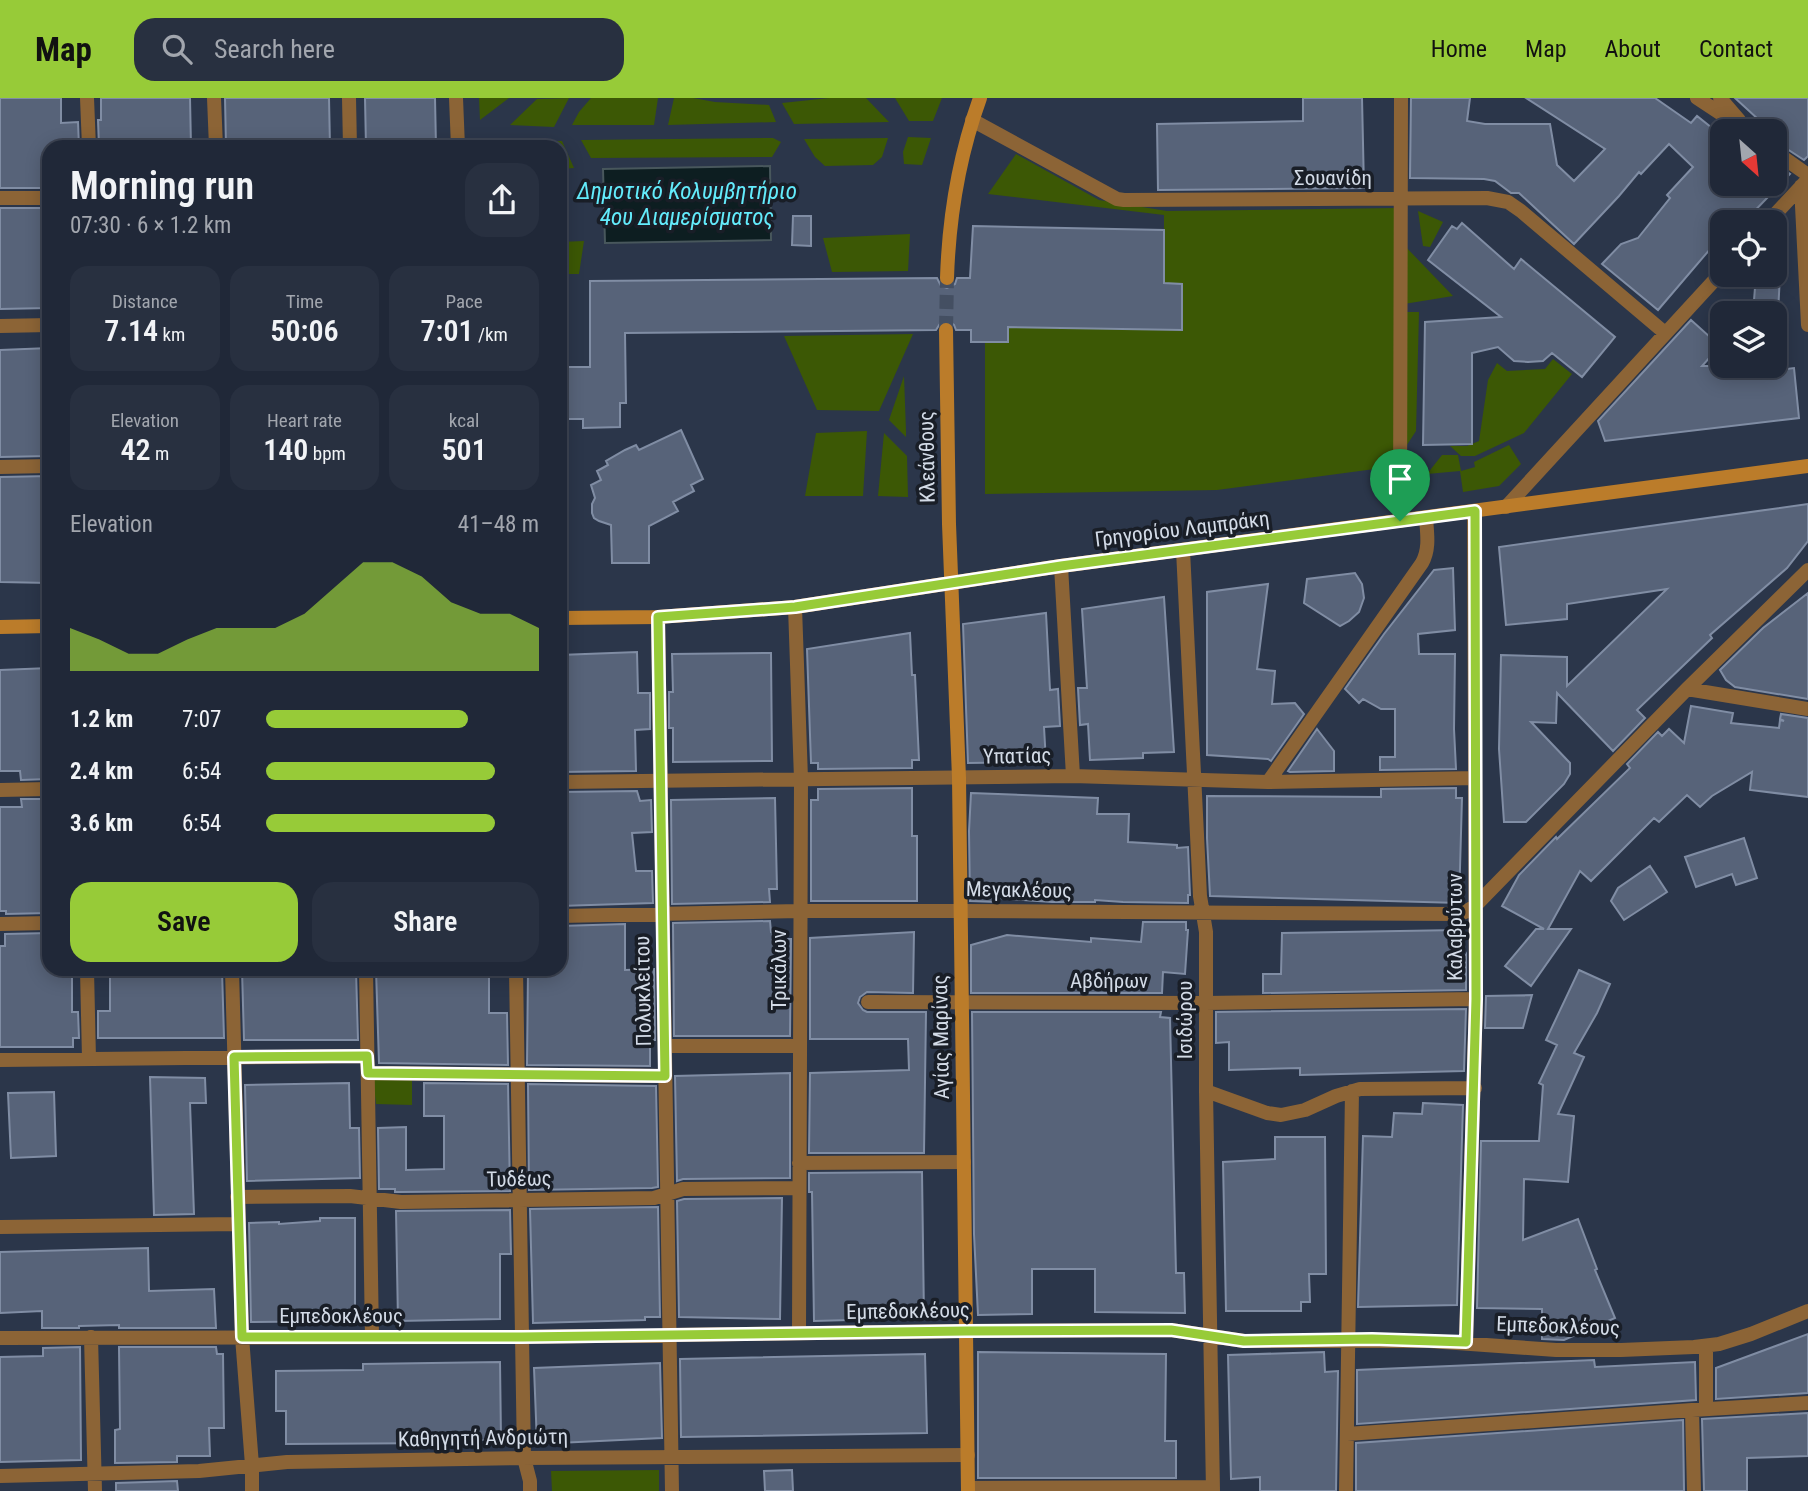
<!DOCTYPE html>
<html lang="en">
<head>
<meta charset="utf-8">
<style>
  body { margin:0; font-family:"Roboto Condensed",sans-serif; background:#283040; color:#f1f3f6; height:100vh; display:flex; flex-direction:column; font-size:26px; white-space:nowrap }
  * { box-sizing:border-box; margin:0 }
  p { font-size:23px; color:#a2a6ae }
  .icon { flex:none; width:38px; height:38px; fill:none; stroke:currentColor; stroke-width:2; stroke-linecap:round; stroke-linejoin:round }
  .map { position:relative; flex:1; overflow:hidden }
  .drawer { position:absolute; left:42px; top:42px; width:525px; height:836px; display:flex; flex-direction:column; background:#202838; border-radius:21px; box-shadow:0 4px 18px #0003,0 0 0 2px #3d4453 }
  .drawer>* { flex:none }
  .needle { width:46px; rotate:153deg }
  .controls { position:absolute; left:1710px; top:21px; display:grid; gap:14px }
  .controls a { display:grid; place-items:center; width:77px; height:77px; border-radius:14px; background:#202838; box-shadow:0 4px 18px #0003,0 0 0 2px #3d4453; font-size:35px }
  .pin { position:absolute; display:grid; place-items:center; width:60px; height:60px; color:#fff; margin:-72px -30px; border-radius:50% 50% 50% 0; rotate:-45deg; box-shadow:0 0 7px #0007 }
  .pin .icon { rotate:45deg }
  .round { display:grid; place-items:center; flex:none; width:74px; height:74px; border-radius:21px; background:#283040 }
  .head { display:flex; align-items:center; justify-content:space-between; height:119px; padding:0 28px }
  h1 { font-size:38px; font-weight:600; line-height:52px }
  .metrics { display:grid; grid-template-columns:repeat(3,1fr); gap:10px; height:119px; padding:7px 28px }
  .metrics div { display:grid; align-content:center; border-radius:18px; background:#283040; text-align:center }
  .metrics b { font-size:30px; font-weight:600 }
  .metrics small { font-size:19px; font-weight:400 }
  .metrics p { font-size:19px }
  .chart { height:196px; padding:14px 28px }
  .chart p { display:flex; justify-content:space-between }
  .chart svg { width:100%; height:126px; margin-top:7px; fill:#97cb38; opacity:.7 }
  .primary-button { display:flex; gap:14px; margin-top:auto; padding:14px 28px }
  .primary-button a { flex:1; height:80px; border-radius:21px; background:#97cb38; color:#111; font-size:28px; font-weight:600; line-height:80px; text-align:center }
  .primary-button a+a { background:#283040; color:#f1f3f6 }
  ul { padding:0 28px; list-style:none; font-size:23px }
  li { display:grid; grid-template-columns:112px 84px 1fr; align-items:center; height:52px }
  li i { height:18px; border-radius:9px; background:#97cb38 }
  header { display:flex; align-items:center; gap:42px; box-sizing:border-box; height:98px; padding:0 35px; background:#97cb38; color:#111 }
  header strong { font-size:33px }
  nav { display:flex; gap:38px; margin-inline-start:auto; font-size:24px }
  .search { width:490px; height:63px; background:#283040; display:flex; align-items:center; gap:18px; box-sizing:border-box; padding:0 24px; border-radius:21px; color:#a2a6ae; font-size:26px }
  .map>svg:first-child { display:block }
  .green { fill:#3c5805 }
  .water { fill:#0d1e21; stroke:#48575c; stroke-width:2 }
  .building { fill:#576379; stroke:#808da4; stroke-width:2 }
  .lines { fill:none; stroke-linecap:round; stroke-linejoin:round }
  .secondary-tunnel { stroke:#444f62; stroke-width:14; stroke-dasharray:14 7; stroke-linecap:butt }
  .street { stroke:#8c6436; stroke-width:14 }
  .secondary { stroke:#bb7c2a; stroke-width:14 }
  .route-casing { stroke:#fff; stroke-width:14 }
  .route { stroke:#97cb38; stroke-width:9 }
  .labels { text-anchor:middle; stroke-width:7; stroke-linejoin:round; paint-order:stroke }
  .street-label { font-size:21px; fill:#d3dbe7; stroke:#191e27 }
  .water-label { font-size:23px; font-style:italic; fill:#63ecfc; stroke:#191e27 }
</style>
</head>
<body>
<header>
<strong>Map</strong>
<div class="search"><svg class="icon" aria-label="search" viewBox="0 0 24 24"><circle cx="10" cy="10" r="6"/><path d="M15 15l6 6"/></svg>Search here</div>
<nav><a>Home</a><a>Map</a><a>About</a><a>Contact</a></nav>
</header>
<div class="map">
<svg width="1808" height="1393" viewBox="0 0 1808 1393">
  <rect width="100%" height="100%" fill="#2b364a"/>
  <!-- green -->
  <path class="green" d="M479,0H509L480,22Z
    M569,0L554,29L510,27L537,1Z
    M591,0H658L654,27H572L579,14Z
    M674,0H693L715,4L769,7L776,24L668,27Z
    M829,0H866L889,24L794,26L782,5Z
    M895,0H942L933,23H909Z
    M908,39L931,40L922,67L904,66L903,54Z
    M773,40L781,44L772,59L591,60L581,42Z
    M888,40L882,59L873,67L825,68L815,59L804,41Z
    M495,43H562L574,70L560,71V49H494Z
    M1016,56L1099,102L1167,113L1397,110V368L1217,392L985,396V244H1007L1008,229L1182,232V186L1164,185V117L988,96Z
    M1418,113L1443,124L1430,149L1423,148Z
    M910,136L908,173L832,174L823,140Z
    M584,143L579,176H560V144Z
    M1403,146L1453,198L1404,206Z
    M1403,214H1419L1416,333L1403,353Z
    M913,236L879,313L817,312L784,238Z
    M1553,261L1572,276L1524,335L1475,358H1461L1450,348H1467L1479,343L1488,282L1497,265L1507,273L1545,271Z
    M904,278L906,333V339L889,322Z
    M867,333L863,398H805L816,335Z
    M884,335L907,358L908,399L878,398Z
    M1509,347L1521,366L1499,388L1463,394L1460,373L1427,376L1442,357H1458L1461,373L1475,369L1474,364Z
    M373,980L412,982V1007L376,1006Z
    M659,1372V1393H552L551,1373Z"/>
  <!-- water -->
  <path class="water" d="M770,68L771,142L605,145L603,71Z"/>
  <!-- building -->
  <path class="building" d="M0,0H61V25L78,24L79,49H49V90H0Z
    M101,0H190L191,49H99L98,22H101Z
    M225,0H329L330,49H226Z
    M365,0H435L436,49H366Z
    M1303,0H1362L1364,90L1158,92L1157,26L1303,23Z
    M1411,0H1470L1467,23L1485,26H1550L1557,67L1574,83L1605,51L1526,0H1655L1691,25L1697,18L1722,38V86H1774V65L1790,76L1744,124H1722V157L1711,150L1658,212L1602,166L1621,146L1638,140L1670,100L1667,97L1693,69L1669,46L1641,76L1639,74L1619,98L1574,146L1519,95H1511L1495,83L1484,81L1410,80Z
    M1735,0H1808V58L1804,62L1778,45L1780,42L1774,37V33H1771Z
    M0,110H49V210L0,211Z
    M793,118H811V148L792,147Z
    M1462,125L1514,171L1521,161L1615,239L1582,279L1552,255L1543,263L1528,264L1514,263L1498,249L1472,255V346L1423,347L1425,224L1501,219L1428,162L1452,128L1457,131Z
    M973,128L1164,132V185L1182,186V232L1008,229V244H971V232H956L954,227L947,222L941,224L936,232L625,235L626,305H620V329L583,330V321H562V269H590V183L937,180L941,188L947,190L955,186L957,180H970Z
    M1756,177H1780L1778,215H1753Z
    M1691,222L1720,248L1702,268H1772L1770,273L1794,270L1799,320L1605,343L1598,323Z
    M49,250V358L0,359V252Z
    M681,332L703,381L691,387L694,393L673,404L678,413L649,428V465H612L611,427L599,423L594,420L592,415V406L595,400L591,387L601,382L597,373L608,367L606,363L625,352L636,347L639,352Z
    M49,378V485L0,484V379Z
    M1808,406V443L1787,470L1710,537L1712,540L1637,612L1645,620L1613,653L1557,595L1556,625L1531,624L1570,665V676L1564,686L1526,724H1504L1499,651L1501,557L1567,559V588L1667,491L1567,506V521L1506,527L1499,449Z
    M1453,470L1455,532L1418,536L1419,556H1455L1454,631L1456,671L1380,672V659H1395V611H1381L1363,601L1359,605L1345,591L1384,536L1434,472Z
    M1355,475L1362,486L1364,500L1359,514L1349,523L1340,528L1304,505L1307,481Z
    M1268,486L1257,571L1275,573L1272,606L1295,605L1304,616L1271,663L1268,661L1207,657V494Z
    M1808,495V601L1735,589L1726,582L1720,572L1763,530Z
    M1164,499L1174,654L1143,655V660L1090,662L1088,626L1080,627L1078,590H1087L1082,511Z
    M1046,515L1050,592L1058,591L1060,628L1044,629L1046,664L968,665L963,526Z
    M910,535L912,577H915L919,662H912V670L818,671V665H811L807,551Z
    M637,554L638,595H650V631L635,632L636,673L560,674V557Z
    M771,555L772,663L673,664V630H669V594H673L672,556Z
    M49,570V681L21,682L20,673H0V572Z
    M1691,608L1733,615L1731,625L1779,630L1780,622L1784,623L1780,621L1781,616L1808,620V699L1750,692L1752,674L1712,698L1700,709L1687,697L1659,724L1654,720L1591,783L1580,773L1548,831H1571L1531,888L1505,868L1536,831H1544L1502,808L1519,777L1556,739L1557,741L1630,670L1627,666L1658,634L1662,638L1669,631L1684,645Z
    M1317,631L1334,653V673L1290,674L1288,673Z
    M912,690V738H917V803H811V702H818V691Z
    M1456,690V700H1462L1459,805L1210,798L1207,740V698L1381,699V691Z
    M637,693L640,703L651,702L652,734L632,735L636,773H652L653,805L560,808V694Z
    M971,695L1098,700L1097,716H1129L1128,744L1177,747V750L1188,749L1190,797H1188V805L1123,804L1095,802V804H1052L997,800V804L970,803L969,733Z
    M775,700L777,791H769L770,804L672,806L671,702Z
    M21,701H49V815L6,816V813H0V709H22Z
    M1744,740L1757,780L1736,787L1732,776L1696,789L1685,759Z
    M1650,768L1667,794L1624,822L1611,803L1618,790Z
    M770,823L771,834L784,833V841H791L790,938H674L673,825Z
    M1143,824H1186V832H1188L1185,876L1163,874L1162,895H971V847L1007,837L1091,844V840L1141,844Z
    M625,826V872L654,871L655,942H650V968L527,967L528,872H560V828Z
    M1458,832L1457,873L1466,857V892L1263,895V876H1281L1282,835Z
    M914,834L913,895L867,894L860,899L858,905L863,912L867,914H926L924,1055H809L810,975L909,972L908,941H810V840Z
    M49,835V872H72V914H78L79,940H73V949H0V848H5V836Z
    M110,872H222L224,940H98V913H110Z
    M242,872H356L358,942H244Z
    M376,872H489V915H507L508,967L379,965Z
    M1579,872L1610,886L1597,915L1574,955L1584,959L1558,1016L1574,1018L1568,1084L1524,1081L1523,1142L1578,1121L1597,1171L1595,1172L1615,1220L1564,1242L1542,1241V1211L1477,1210L1481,1043H1539L1543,987L1539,985L1557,947L1546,942Z
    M1532,897L1523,930H1485L1486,898Z
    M1466,911L1464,973L1300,977V970L1229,972V944L1216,945V914Z
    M972,914H1161L1160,919L1170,920L1176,1175H1184L1185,1215L1095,1214V1171H1032V1216L978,1217L974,1136Z
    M790,975V1080L683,1081L677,1083L675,978Z
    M150,979L205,980L206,1005H190L194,1116L154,1117Z
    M349,985L350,1030H359L360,1080L247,1083L245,987Z
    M424,985L508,986L510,1093L401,1094H395V1091H379L378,1030L406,1029V1072L444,1071V1018H424Z
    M528,986L656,988L658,1089L652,1090L529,1092Z
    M54,994L56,1058L11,1060L8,995Z
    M1423,1005L1463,1007L1457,1207L1358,1209L1363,1038L1392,1039L1394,1015L1422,1016Z
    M1275,1039H1325L1326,1176H1309L1310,1204H1301V1213H1226L1223,1064L1275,1061Z
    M922,1074L924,1220L814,1223L812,1094H809V1075Z
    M782,1100L780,1221L679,1219L677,1103L684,1101Z
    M658,1109L660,1219H645V1222L533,1225L530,1111Z
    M510,1112L511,1156H500V1221L398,1223L396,1113Z
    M320,1120H355V1223L251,1224L249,1125L279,1124V1126L320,1123Z
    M148,1150L149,1193L214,1191L216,1230H119V1227L79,1228V1230H42V1213L0,1215V1154Z
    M1808,1236V1295L1716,1301V1270Z
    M80,1249L81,1362L0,1364V1259L43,1258V1250Z
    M119,1249H216L217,1256H223L224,1330H209L210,1358H177V1364L115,1365V1332L120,1331Z
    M978,1254L1166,1256L1165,1343H1176V1380H978Z
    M1324,1254L1325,1274L1338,1273L1336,1393H1260V1379L1231,1381L1228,1257Z
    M925,1256L927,1335L681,1339L680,1261Z
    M1594,1262L1595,1269L1695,1264L1696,1302L1357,1326V1272Z
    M500,1264L501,1342H450V1345L286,1346V1313H276V1273L363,1272V1266Z
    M660,1265L662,1340L537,1346L534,1270Z
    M1808,1315V1358L1747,1360V1393H1704L1702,1321Z
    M1683,1322L1684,1393H1356V1345Z
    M792,1372L793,1393H765L764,1373Z
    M177,1383L178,1393H116V1385Z"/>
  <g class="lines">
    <!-- secondary-tunnel -->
    <path class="secondary-tunnel" d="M946,232L947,180"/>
    <!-- street -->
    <path class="street" d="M87,0L89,49
      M214,0L216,49
      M349,0L350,49
      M456,0L458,49
      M1697,0L1747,33
      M1720,0L1739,22
      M972,22L1117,101L1124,102L1487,100L1508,104L1521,113L1665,235
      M1774,53L1808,77
      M1801,88L1808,227
      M0,100H49
      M1768,124L1808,81
      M0,228L49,227
      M0,369L49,368
      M1506,409L1722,174
      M1400,423L1401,0
      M1183,452L1200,798L1206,834V993L1213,1393
      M1061,468L1073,678
      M795,509L801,681L799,1235
      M658,519L672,1393
      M1687,591L1808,611
      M560,684L1073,678L1268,684L1475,680
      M1268,684L1422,465C1430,451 1427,435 1426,420
      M0,692L49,691
      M560,818L800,813H960L1454,816L1465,814L1475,808L1687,591L1808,472
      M0,826L49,825
      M87,872L89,961
      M232,872L242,1239L252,1367V1393
      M366,872L372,1239
      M516,872L524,1360L530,1383V1393
      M868,904L1206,905L1476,901
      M665,948H800
      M0,962L367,958
      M368,975L665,978
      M1206,993L1267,1015L1281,1017L1305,1012L1336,998L1360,991L1475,990
      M799,1065L964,1064
      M237,1099L350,1098L401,1104L520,1102L654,1100L683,1091L799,1090
      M0,1129L238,1126
      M91,1239L95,1393
      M0,1240L522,1239L966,1233L1171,1232L1244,1243H1429L1556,1252H1621L1694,1249L1719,1246L1751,1236L1808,1213
      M1466,1244L1476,901L1474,413
      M1706,1248V1311
      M1692,1312L1694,1393
      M1347,1336L1692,1312L1808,1305
      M0,1378L199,1373L287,1364L524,1360L968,1357
      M968,1390L1213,1389
      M1346,1393L1352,993"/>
    <!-- secondary -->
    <path class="secondary" d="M947,180C949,118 959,58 980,0
      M946,232L949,426L959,680L968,1393
      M560,520L658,519L795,509L1061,468L1808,368
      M0,529L49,528"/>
  </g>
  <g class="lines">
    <!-- route casing -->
    <g class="route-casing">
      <path id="route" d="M1475,413L1476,901L1466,1244L1372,1241L1244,1243L1171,1232L966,1233L522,1239H242L234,959L367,958L368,975L665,978L658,519L795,509L1061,468Z"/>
    </g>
    <!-- route -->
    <use href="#route" class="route"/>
  </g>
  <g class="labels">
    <!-- street labels -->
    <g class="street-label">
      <text x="1333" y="87">Σουανίδη</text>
      <text transform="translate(927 359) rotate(-91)" y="7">Κλεάνθους</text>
      <text transform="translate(1182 431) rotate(-7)" y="7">Γρηγορίου Λαμπράκη</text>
      <text transform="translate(1017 658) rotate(-1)" y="7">Υπατίας</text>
      <text transform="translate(1019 792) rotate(1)" y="7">Μεγακλέους</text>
      <text transform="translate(1455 829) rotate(-90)" y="7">Καλαβρύτων</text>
      <text transform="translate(779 872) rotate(-90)" y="7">Τρικάλων</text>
      <text x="1109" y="890">Αβδήρων</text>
      <text transform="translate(643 893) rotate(-91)" y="7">Πολυκλείτου</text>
      <text transform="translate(1185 922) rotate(-90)" y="7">Ισιδώρου</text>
      <text transform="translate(941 939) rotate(-91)" y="7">Αγίας Μαρίνας</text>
      <text transform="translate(519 1081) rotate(-1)" y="7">Τυδέως</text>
      <text transform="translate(908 1213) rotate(-1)" y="7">Εμπεδοκλέους</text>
      <text x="341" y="1225">Εμπεδοκλέους</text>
      <text transform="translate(1558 1228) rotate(2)" y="7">Εμπεδοκλέους</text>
      <text transform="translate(483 1340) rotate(-1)" y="7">Καθηγητή Ανδριώτη</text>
    </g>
    <!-- water labels -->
    <g class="water-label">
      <text x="687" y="101">Δημοτικό Κολυμβητήριο<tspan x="687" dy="26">4ου Διαμερίσματος</tspan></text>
    </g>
  </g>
</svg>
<div class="controls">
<a><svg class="needle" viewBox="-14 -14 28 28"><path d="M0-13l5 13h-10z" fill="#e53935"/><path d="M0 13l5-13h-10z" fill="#a2a6ae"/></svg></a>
<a><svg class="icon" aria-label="locate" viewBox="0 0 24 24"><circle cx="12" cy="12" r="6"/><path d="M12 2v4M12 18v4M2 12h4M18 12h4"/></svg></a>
<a><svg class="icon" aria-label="layers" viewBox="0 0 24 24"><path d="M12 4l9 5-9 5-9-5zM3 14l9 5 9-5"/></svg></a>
</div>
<div class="pin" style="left:1400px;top:423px;background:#1e9e55"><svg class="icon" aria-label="arrive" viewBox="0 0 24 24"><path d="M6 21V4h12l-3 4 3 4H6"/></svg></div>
<section class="drawer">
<div class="head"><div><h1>Morning run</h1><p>07:30 · 6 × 1.2 km</p></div><a class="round"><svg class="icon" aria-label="share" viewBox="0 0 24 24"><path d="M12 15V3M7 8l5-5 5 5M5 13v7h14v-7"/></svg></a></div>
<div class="metrics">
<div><p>Distance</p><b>7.14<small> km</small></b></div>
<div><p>Time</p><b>50:06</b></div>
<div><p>Pace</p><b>7:01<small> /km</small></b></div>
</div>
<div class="metrics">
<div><p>Elevation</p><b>42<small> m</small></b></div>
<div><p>Heart rate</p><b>140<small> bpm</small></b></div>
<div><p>kcal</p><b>501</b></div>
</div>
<div class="chart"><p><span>Elevation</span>41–48 m</p>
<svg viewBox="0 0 160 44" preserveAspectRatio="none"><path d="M0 44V29L10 33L20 38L30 38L40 33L50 29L60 29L70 29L80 24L90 15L100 6L110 6L120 11L130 20L140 24L150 24L160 29V44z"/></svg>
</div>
<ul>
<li><b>1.2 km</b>7:07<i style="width:74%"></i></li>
<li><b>2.4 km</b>6:54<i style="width:84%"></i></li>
<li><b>3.6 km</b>6:54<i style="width:84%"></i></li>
</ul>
<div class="primary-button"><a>Save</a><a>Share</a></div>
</section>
</div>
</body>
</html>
